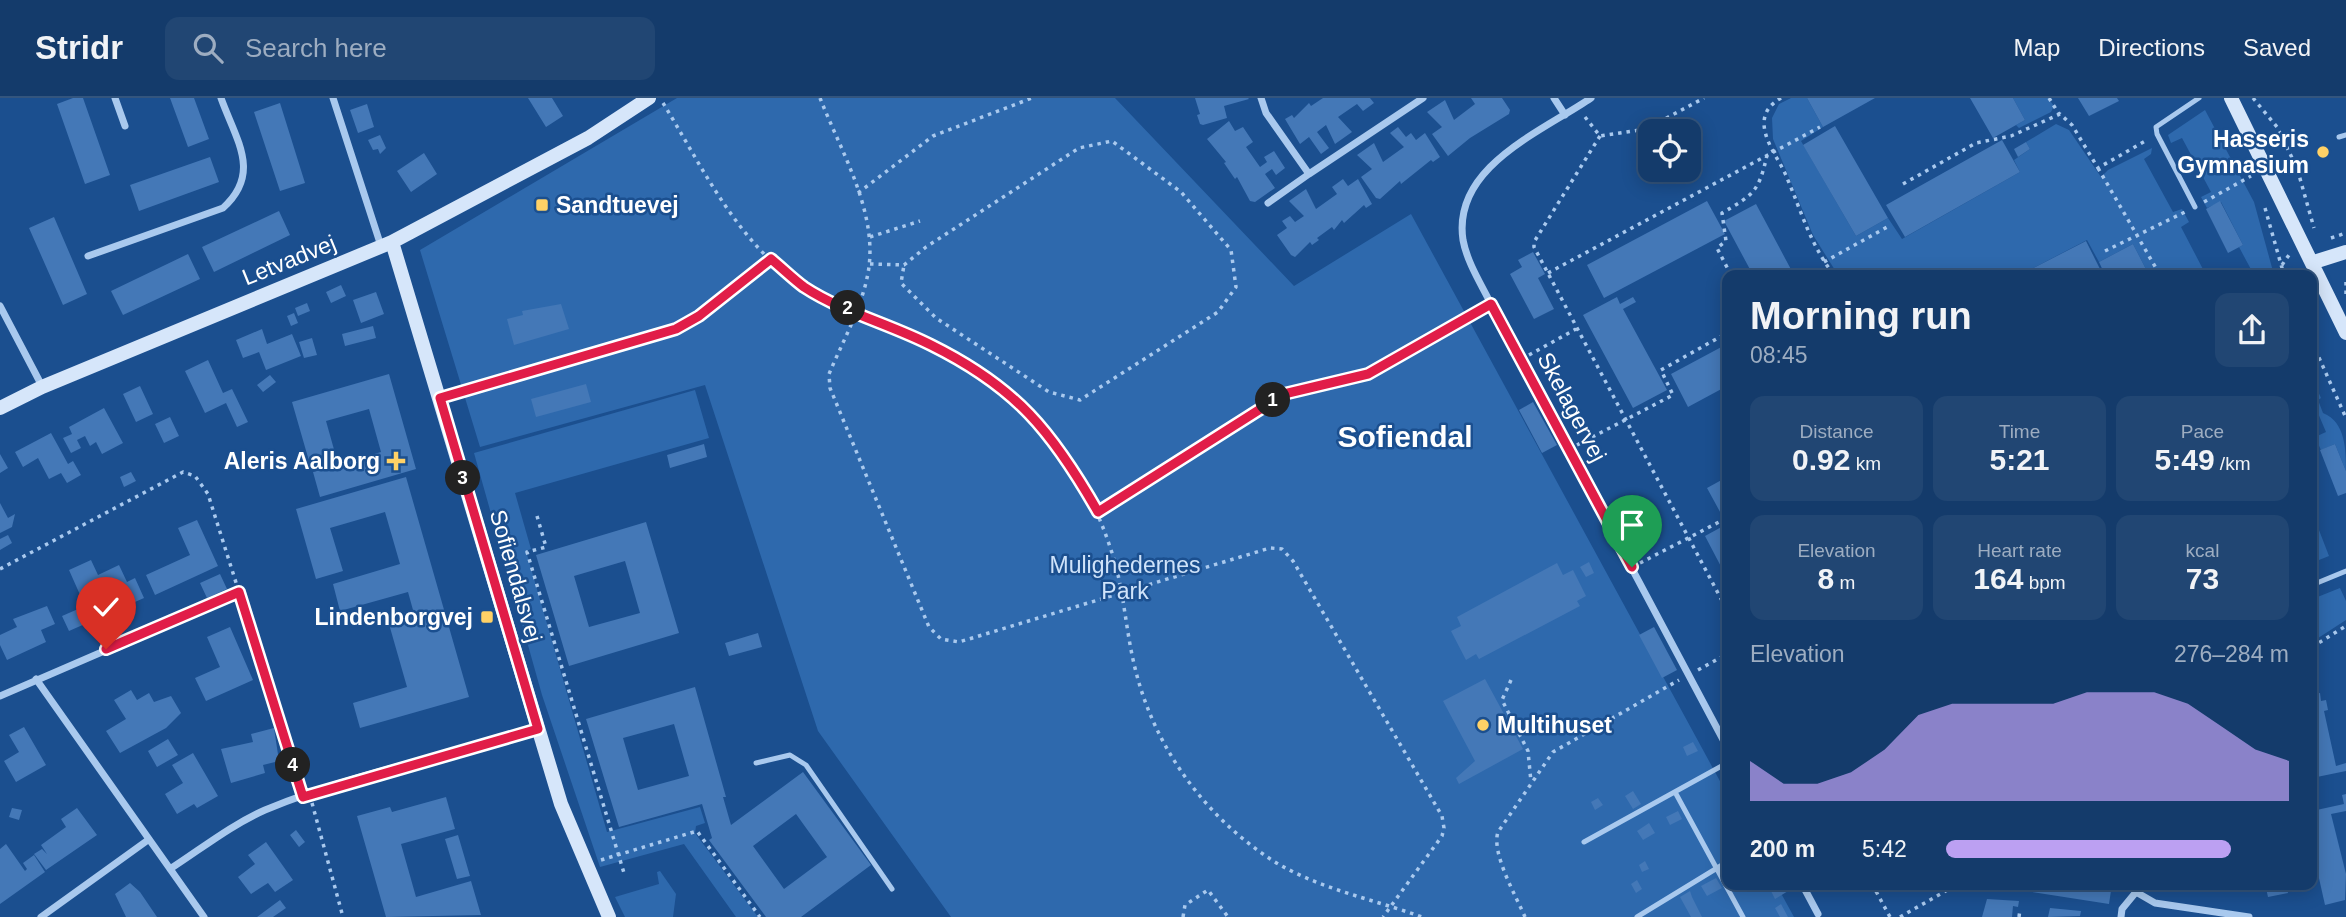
<!DOCTYPE html>
<html lang="en">
<head>
<meta charset="utf-8">
<style>
  body { margin:0; font-family:Helvetica,sans-serif; background:#214673; color:#f1f3f6; height:100vh; display:flex; flex-direction:column; font-size:26px; white-space:nowrap }
  * { box-sizing:border-box; margin:0 }
  p { font-size:23px; color:#9dadc1 }
  .icon { flex:none; width:38px; height:38px; fill:none; stroke:currentColor; stroke-width:2; stroke-linecap:round; stroke-linejoin:round }
  .map { position:relative; flex:1; overflow:hidden }
  .side { position:absolute; left:1722px; top:172px; width:595px; height:620px; display:flex; flex-direction:column; background:#143b6b; border-radius:14px; box-shadow:0 4px 18px #0003,0 0 0 2px #33557e }
  .side>* { flex:none }
  .controls { position:absolute; left:1638px; top:21px; display:grid; gap:14px }
  .controls a { display:grid; place-items:center; width:63px; height:63px; border-radius:14px; background:#143b6b; box-shadow:0 4px 18px #0003,0 0 0 2px #33557e; font-size:35px }
  .pin { position:absolute; display:grid; place-items:center; width:60px; height:60px; color:#fff; margin:-72px -30px; border-radius:50% 50% 50% 0; rotate:-45deg; box-shadow:0 0 7px #0007 }
  .pin .icon { rotate:45deg }
  .km { position:absolute; width:35px; height:35px; margin:-18px; border-radius:50%; background:#222; color:#fff; font-size:19px; line-height:35px; text-align:center }
  .round { display:grid; place-items:center; flex:none; width:74px; height:74px; border-radius:14px; background:#214673 }
  .overview { display:flex; align-items:center; justify-content:space-between; height:119px; padding:0 28px }
  h1 { font-size:38px; font-weight:600; line-height:52px }
  .stats { display:grid; grid-template-columns:repeat(3,1fr); gap:10px; height:119px; padding:7px 28px }
  .stats div { display:grid; align-content:center; border-radius:14px; background:#214673; text-align:center }
  .stats b { font-size:30px; font-weight:600 }
  .stats small { font-size:19px; font-weight:400 }
  .stats p { font-size:19px }
  .chart { height:196px; padding:14px 28px }
  .chart p { display:flex; justify-content:space-between }
  .chart svg { width:100%; height:126px; margin-top:7px; fill:#bca0f2; opacity:.7 }
  ul { padding:0 28px; list-style:none; font-size:23px }
  li { display:grid; grid-template-columns:112px 84px 1fr; align-items:center; height:52px }
  li i { height:18px; border-radius:9px; background:#bca0f2 }
  header { display:flex; align-items:center; gap:42px; box-sizing:border-box; height:98px; padding:0 35px; background:#143b6b; border-bottom:2px solid #33557e }
  header strong { font-size:33px }
  nav { display:flex; gap:38px; margin-inline-start:auto; font-size:24px }
  .search { width:490px; height:63px; background:#214673; display:flex; align-items:center; gap:18px; box-sizing:border-box; padding:0 24px; border-radius:14px; color:#9dadc1; font-size:26px }
  .map>svg:first-child { display:block }
  .green { fill:#2e69ad }
  .building { fill:#4478b7; fill-rule:evenodd }
  .lines { fill:none; stroke-linecap:round; stroke-linejoin:round }
  .path { stroke:#a9c9ee; stroke-width:3.5; stroke-dasharray:3.5 5; stroke-linecap:butt }
  .lane { stroke:#a9c9ee; stroke-width:5 }
  .street { stroke:#a9c9ee; stroke-width:7 }
  .secondary { stroke:#d6e6fa; stroke-width:14 }
  .route-casing { stroke:#fff; stroke-width:14 }
  .route { stroke:#e11d48; stroke-width:9 }
  .poi-dot { fill:#ffd166; stroke:#1b4f8f; stroke-width:2.5 }
  .labels { text-anchor:middle; stroke-width:5; stroke-linejoin:round; paint-order:stroke }
  .poi-label { font-size:23px; font-weight:bold; fill:#fff; stroke:#1b4f8f; text-anchor:end }
  .street-label { font-size:23px; fill:#fff; stroke:#1b4f8f }
  .park-label { font-size:23px; fill:#cfe3fa; stroke:#1b4f8f }
  .district-label { font-size:30px; font-weight:bold; fill:#fff; stroke:#1b4f8f }
</style>
</head>
<body>
<header>
<strong>Stridr</strong>
<div class="search"><svg class="icon" aria-label="search" viewBox="0 0 24 24"><circle cx="10" cy="10" r="6"/><path d="M15 15l6 6"/></svg>Search here</div>
<nav><a>Map</a><a>Directions</a><a>Saved</a></nav>
</header>
<div class="map">
<svg width="2346" height="819" viewBox="0 0 2346 819">
  <rect width="100%" height="100%" fill="#1b4f8f"/>
  <!-- green -->
  <path class="green" d="M677,0H1115L1294,188L1411,116L1727,696V786H1776L1794,819H951L818,633L705,287L480,349L420,152Z
    M1791,0H1807L1823,29L1801,43L1856,138L1888,120L1902,141L2020,74L2014,62L2030,51L2026,44L2056,26L2069,32L2101,79L2108,72L2152,50L2151,56L2144,61L2173,114L2182,111L2189,124L2181,129L2206,177H2149L2133,146L2099,164L2087,142L2020,177H1838L1813,137L1773,41L1772,20L1779,6Z
    M2013,0H2048L2054,8L2051,14L2019,30L2016,27L2025,22Z
    M2205,12L2254,104L2274,177H2254L2239,149L2243,147L2221,104L2207,110L2201,99L2211,94L2182,40L2171,45L2168,37Z
    M2312,280L2321,300L2318,302L2323,315C2346,324 2346,353 2346,373L2335,346L2321,352L2315,339L2326,334L2312,301Z
    M695,292L709,340L515,395L531,451L526,453L607,734L700,709L705,725L696,728L695,735L758,819H736L684,746L600,769L542,597L474,355Z
    M2312,414L2329,458L2314,464L2316,471L2312,472Z
    M2340,490L2346,503V522L2312,544V494L2315,500Z
    M660,773L676,796L673,819H625L615,799L659,786L657,774Z"/>
  <!-- building -->
  <path class="building" d="M73,0H83L110,77L85,86L57,6Z
    M170,0H194L209,41L188,49Z
    M528,0H552L563,18L546,29Z
    M1195,0H1248L1249,1L1224,8L1227,20L1203,27L1200,26L1197,17L1200,16Z
    M1323,0H1370L1374,5L1363,13L1357,6L1338,19L1352,34L1335,46L1326,27L1317,34L1329,50L1321,56L1309,39L1300,46L1285,21L1292,17L1294,20L1309,5L1311,8Z
    M1471,0H1502L1510,12L1509,16L1470,40L1448,58L1432,36L1442,29L1427,14L1445,2L1454,22L1475,6Z
    M1807,0H1875L1823,29Z
    M1970,0H2013L2025,22L1993,40Z
    M2078,0H2117L2119,3L2089,18Z
    M280,5L305,85L280,93L254,14Z
    M367,6L374,29L358,35L350,12Z
    M1229,23L1235,33L1243,29L1253,44L1246,49L1260,69L1267,64L1264,59L1274,53L1285,70L1276,77L1272,71L1265,76L1275,90L1255,104L1250,103L1237,79L1235,81L1224,65L1226,64L1207,41Z
    M1835,28L1888,120L1856,138L1803,47Z
    M1398,29L1406,39L1411,35L1416,42L1425,35L1440,59L1433,64L1431,62L1401,86L1400,83L1380,101L1376,100L1361,79L1372,71L1357,57L1374,45L1383,64L1404,49L1390,35Z
    M380,37L386,50L380,56L378,51L373,52L368,42Z
    M2002,42L2020,74L1905,139L1886,107Z
    M2026,44L2030,51L2018,59L2014,51Z
    M424,55L437,76L411,94L397,73Z
    M210,59L219,84L139,113L130,87Z
    M1343,81L1348,88L1358,81L1372,106L1366,110L1364,107L1344,125L1342,122L1334,132L1332,129L1317,140L1319,142L1312,147L1310,144L1295,159L1291,157L1277,137L1287,130L1282,123L1290,118L1295,124L1304,118L1289,103L1306,91L1316,111L1337,96L1332,89Z
    M1707,103L1725,136L1604,200L1587,167Z
    M2220,103L2243,147L2228,155L2206,111Z
    M1756,106L1794,177H1753L1724,123Z
    M279,113L290,137L214,174L202,149Z
    M54,119L87,196L63,207L29,130Z
    M2086,143L2103,177H2020Z
    M2133,146L2149,177H2105L2099,164Z
    M1533,154L1545,176L1538,180L1554,211L1534,221L1510,176L1522,169L1518,162Z
    M188,156L200,181L123,217L111,193Z
    M341,187L346,198L331,205L326,194Z
    M376,194L384,216L361,225L353,202Z
    M1617,199L1620,206L1633,199L1636,204L1623,211L1667,292L1633,310L1583,217Z
    M307,205L310,213L298,218L295,210Z
    M561,206L569,231L514,247L507,221L523,217L522,213Z
    M294,215L298,225L291,228L287,218Z
    M373,228L376,240L345,248L342,236Z
    M262,231L267,246L292,236L301,258L266,272L259,254L243,260L236,242Z
    M312,240L317,257L304,260L299,244Z
    M1727,246V288L1688,309L1671,276Z
    M208,262L223,295L232,291L248,324L237,329L226,305L205,315L185,273Z
    M389,276L416,371L320,399L313,374L381,354L369,311L326,323L335,355L309,363L292,304Z
    M270,277L276,284L263,294L257,287Z
    M586,286L591,304L536,319L531,301Z
    M140,288L153,316L136,324L123,296Z
    M1533,304L1557,347L1542,355L1519,312Z
    M104,310L123,345L102,356L96,344L90,348L85,338L77,342L81,350L71,355L63,340L72,336L69,329Z
    M170,319L179,338L164,345L155,326Z
    M51,335L68,366L73,363L81,377L67,385L61,375L49,381L38,360L23,369L15,354Z
    M704,346L707,359L670,370L667,357Z
    M2335,346L2346,373V395L2338,398L2320,352Z
    M0,356L8,370L0,375Z
    M131,374L136,383L124,389L120,379Z
    M406,379L469,599L360,630L353,605L407,589L387,519L413,512L408,494L340,513L333,486L400,466L385,414L330,430L343,473L316,481L296,411Z
    M1727,379V422L1725,423L1707,390Z
    M0,405L8,420L15,416L12,429L0,435Z
    M197,422L218,468L155,497L146,477L190,457L178,430Z
    M646,424L679,535L569,568L536,457ZM625,463L640,515L589,529L574,478Z
    M1727,426V480L1705,438Z
    M8,437L12,445L0,452V441Z
    M91,462L98,477L119,467L127,484L135,480L144,500L69,533L62,518L85,508L69,472Z
    M1589,464L1594,475L1586,479L1580,469Z
    M1557,465L1563,477L1573,472L1586,498L1577,503L1580,508L1479,561L1476,556L1466,562L1451,533L1461,528L1457,519Z
    M220,476L227,491L207,500L200,485Z
    M47,508L55,526L41,532L46,544L7,562L0,547V537L17,529L13,521Z
    M230,529L253,582L206,603L195,580L220,569L207,539Z
    M1654,529L1677,572L1662,580L1639,537Z
    M758,535L762,549L729,558L725,545Z
    M1485,581L1523,651L1459,686L1456,680L1475,663L1443,603Z
    M695,589L726,699H723L731,727L803,674L871,767L801,819H766L709,742L712,740L702,706L619,729L586,621ZM674,626L689,678L638,692L623,640ZM796,716L827,759L784,791L753,748Z
    M2312,589L2314,596L2320,595L2321,603L2326,602L2328,612L2324,613L2336,668L2346,665V673L2312,680Z
    M131,592L137,602L149,595L154,604L171,598L181,615L166,630L120,655L106,633L126,621L114,602Z
    M24,629L46,667L16,684L4,663L19,654L9,637Z
    M274,630L279,663L263,667L265,675L231,685L221,651L253,644L251,636Z
    M168,641L178,657L157,669L148,653Z
    M1693,644L1698,653L1687,658L1683,649Z
    M193,655L218,698L197,710L194,706L177,716L165,696L183,685L172,667Z
    M1633,693L1641,706L1633,711L1625,698Z
    M2346,696V713L2331,716L2346,776L2345,802L2325,807L2312,749V713L2344,706L2342,697Z
    M446,699L455,731L401,746L416,799L471,783L481,817L386,819L357,718L390,709L392,714Z
    M1598,700L1603,707L1595,712L1591,704Z
    M12,710L22,712L19,722L9,719Z
    M77,710L97,737L46,772L34,756L42,751L47,756L41,747L66,729L61,721Z
    M1678,713L1682,721L1670,727L1666,719Z
    M1649,725L1655,735L1643,742L1637,733Z
    M296,732L305,744L299,749L290,737Z
    M458,737L470,778L457,781L445,741Z
    M266,744L293,782L275,794L268,785L251,796L238,779L255,766L248,757Z
    M6,746L25,773L27,771L23,765L34,757L45,774L0,806V751Z
    M1645,763L1649,771L1642,774L1639,767Z
    M1716,780L1722,790L1707,798L1701,788Z
    M1637,782L1642,791L1636,795L1631,786Z
    M130,785L140,794L157,819H126L115,796Z
    M1772,786H1791L1793,790L1775,801L1771,793L1775,791Z
    M2024,786H2112L2109,806L2026,793Z
    M2265,786H2286L2288,795L2268,799Z
    M1690,793L1692,799L1702,819H1691L1680,799Z
    M1987,801L2019,803L2018,809L2013,808L2012,819H1982Z
    M280,802L286,810L273,819H257Z
    M1781,806L1788,819H1780L1775,810Z
    M2050,810L2081,813L2080,818L2048,819Z"/>
  <g class="lines">
    <!-- path -->
    <path class="path" d="M820,0C842,56 881,119 867,180C860,213 842,245 829,276L830,290L929,529L941,541L959,544L1270,450L1282,451L1293,463L1442,718L1444,730L1442,738L1383,819
      M1781,0C1771,6 1764,13 1764,26C1765,46 1780,62 1787,80C1802,115 1810,146 1834,177
      M2049,0L2059,16
      M2253,0L2277,29L2297,70L2314,130
      M663,5C702,68 740,151 807,190C882,234 972,251 1032,318C1067,356 1094,400 1110,449C1124,488 1125,530 1135,570C1153,645 1200,712 1263,756C1309,789 1370,800 1422,819
      M1585,19L1600,38L1646,31L1704,0
      M1600,38L1534,144V149L1727,512
      M2098,70L2160,177
      M1903,86L1976,45L2011,38L2060,16L2072,27L2098,70L2147,42
      M858,95L933,38L1032,0
      M2204,104L2251,78
      M2265,110L2284,177
      M870,139L920,123
      M2331,140L2346,135
      M2105,153L2185,114
      M1824,164L1889,128
      M870,166L904,167L926,149L1079,50L1112,43L1181,94L1231,152L1236,189L1218,214L1080,302L1049,294L936,220L901,185L904,167
      M2282,167L2291,154
      M1548,175L1820,29
      M1731,177L1717,150L1726,143L1722,115C1753,97 1759,94 1767,57
      M2346,196V181
      M2312,244L2346,320
      M1529,257L1576,231
      M575,261L676,231L699,218L771,161
      M2312,307L2314,306
      M1577,347L1673,297L1661,272L1727,235
      M1098,414L1284,296L1368,276L1483,210
      M537,418L546,449L527,454L624,775
      M1640,465L1721,423
      M0,471L183,374L195,378L208,396L300,687
      M186,517L239,494
      M2312,549L2346,528
      M1698,572L1727,556
      M1511,582L1502,602L1528,653L1531,684
      M312,705L343,819
      M601,762L697,733L760,819
      M1872,786L1890,819
      M1183,819L1185,807L1208,792L1228,819
      M1525,819C1516,798 1491,755 1498,734L1553,654L1679,582
      M1900,819L1958,786
      M2019,819L2020,811"/>
    <!-- lane -->
    <path class="lane" d="M2339,39L2346,37
      M2195,109L2157,36L2156,29L2199,0
      M440,301L566,263
      M2312,487L2346,473
      M756,665L790,657L806,667L892,791
      M1675,694L1743,819
      M1584,744L1727,665
      M1637,819L1727,764"/>
    <!-- street -->
    <path class="street" d="M115,0L125,28
      M333,0L381,148
      M1261,0L1266,15L1309,76L1423,0
      M1554,0L1565,17
      M1591,0C1541,34 1452,69 1463,142C1467,164 1481,186 1491,206L1727,649
      M1268,105L1309,76
      M88,158L223,110C262,75 236,42 221,0
      M0,208L42,288
      M36,581L204,819
      M0,598L176,522
      M170,771C201,751 231,727 265,712C352,676 448,657 538,631
      M1802,786L1818,816
      M41,819L148,742
      M2121,819L2122,811L2136,794L2155,805L2249,819"/>
    <!-- secondary -->
    <path class="secondary" d="M2231,0L2346,235
      M392,144L561,706L609,819
      M2314,164L2346,154
      M0,310L42,289L392,144L588,40L649,0"/>
  </g>
  <g class="lines">
    <!-- route casing -->
    <g class="route-casing">
      <path id="route" d="M106,551L239,494L303,699L538,631L440,300L676,231L699,218L771,161C782,170 793,181 804,189C842,214 890,226 931,247C1016,289 1052,333 1098,414L1284,296L1368,276L1491,206L1632,469"/>
    </g>
    <!-- route -->
    <use href="#route" class="route"/>
  </g>
  <!-- markers -->
  <g class="poi-dot">
    <circle cx="2323" cy="54" r="7"/>
    <rect x="535" y="100" width="14" height="14" rx="3.5"/>
    <path d="M392.5 352.5h7v7h7v7h-7v7h-7v-7h-7v-7h7z"/>
    <rect x="480" y="512" width="14" height="14" rx="3.5"/>
    <circle cx="1483" cy="627" r="7"/>
  </g>
  <g class="labels">
    <!-- poi labels -->
    <g class="poi-label">
      <text x="2309" y="49">Hasseris<tspan x="2309" dy="26">Gymnasium</tspan></text>
      <text x="556" y="115" text-anchor="start">Sandtuevej</text>
      <text x="380" y="371">Aleris Aalborg</text>
      <text x="473" y="527">Lindenborgvej</text>
      <text x="1497" y="635" text-anchor="start">Multihuset</text>
    </g>
    <!-- street labels -->
    <g class="street-label">
      <text transform="translate(289 162) rotate(-22)" y="8">Letvadvej</text>
      <text transform="translate(1572 309) rotate(62)" y="8">Skelagervej</text>
      <text transform="translate(516 478) rotate(74)" y="8">Sofiendalsvej</text>
    </g>
    <!-- park labels -->
    <g class="park-label">
      <text x="1125" y="475">Mulighedernes<tspan x="1125" dy="26">Park</tspan></text>
    </g>
    <!-- district labels -->
    <g class="district-label">
      <text x="1405" y="349">Sofiendal</text>
    </g>
  </g>
</svg>
<div class="controls">
<a><svg class="icon" aria-label="locate" viewBox="0 0 24 24"><circle cx="12" cy="12" r="6"/><path d="M12 2v4M12 18v4M2 12h4M18 12h4"/></svg></a>
</div>
<div class="pin" style="left:1632px;top:469px;background:#1e9e55"><svg class="icon" aria-label="arrive" viewBox="0 0 24 24"><path d="M6 21V4h12l-3 4 3 4H6"/></svg></div>
<div class="pin" style="left:106px;top:551px;background:#d93025"><svg class="icon" aria-label="check" viewBox="0 0 24 24"><path d="M5 12l5 5 9-10"/></svg></div>
<b class="km" style="left:1273px;top:302px">1</b>
<b class="km" style="left:848px;top:210px">2</b>
<b class="km" style="left:463px;top:380px">3</b>
<b class="km" style="left:293px;top:667px">4</b>
<section class="side">
<div class="overview"><div><h1>Morning run</h1><p>08:45</p></div><a class="round"><svg class="icon" aria-label="share" viewBox="0 0 24 24"><path d="M12 15V3M7 8l5-5 5 5M5 13v7h14v-7"/></svg></a></div>
<div class="stats">
<div><p>Distance</p><b>0.92<small> km</small></b></div>
<div><p>Time</p><b>5:21</b></div>
<div><p>Pace</p><b>5:49<small> /km</small></b></div>
</div>
<div class="stats">
<div><p>Elevation</p><b>8<small> m</small></b></div>
<div><p>Heart rate</p><b>164<small> bpm</small></b></div>
<div><p>kcal</p><b>73</b></div>
</div>
<div class="chart"><p><span>Elevation</span>276–284 m</p>
<svg viewBox="0 0 160 44" preserveAspectRatio="none"><path d="M0 44V30L10 38L20 38L30 34L40 26L50 14L60 10L70 10L80 10L90 10L100 6L110 6L120 6L130 10L140 18L150 26L160 30V44z"/></svg>
</div>
<ul>
<li><b>200 m</b>5:42<i style="width:83%"></i></li>
</ul>
</section>
</div>
</body>
</html>
